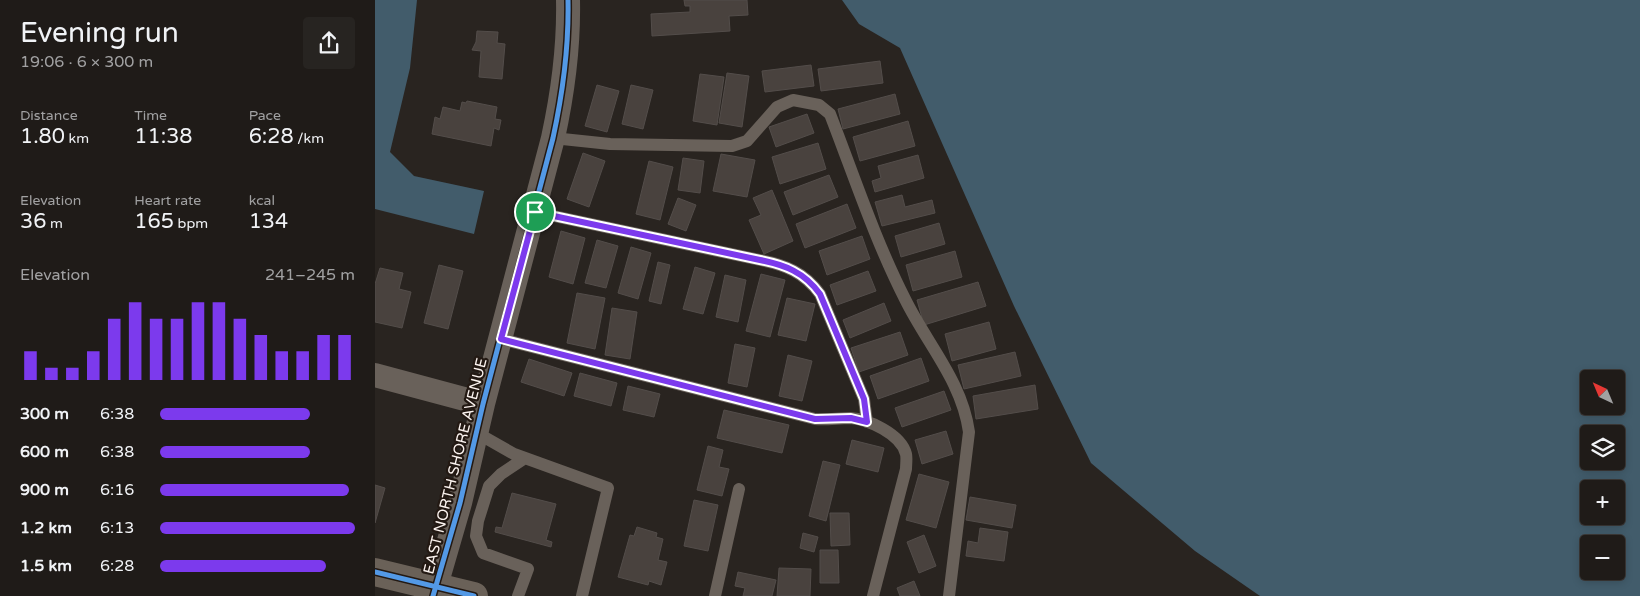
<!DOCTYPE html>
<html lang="en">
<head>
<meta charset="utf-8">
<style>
  body { margin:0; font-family:"Varela Round",sans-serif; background:#272421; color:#f1f3f6; height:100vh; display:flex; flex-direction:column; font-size:19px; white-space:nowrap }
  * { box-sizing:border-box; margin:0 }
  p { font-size:16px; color:#a1a1a2 }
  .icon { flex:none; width:28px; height:28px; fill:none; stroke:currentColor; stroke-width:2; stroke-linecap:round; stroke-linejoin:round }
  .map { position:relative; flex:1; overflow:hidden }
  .side { display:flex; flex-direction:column; background:#1f1b18; width:375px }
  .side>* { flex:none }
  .needle { width:32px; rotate:316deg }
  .tools { position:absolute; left:1205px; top:370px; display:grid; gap:10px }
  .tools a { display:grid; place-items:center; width:45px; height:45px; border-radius:5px; background:#1f1b18; box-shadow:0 2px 8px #0003,0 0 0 1px #3c3937; font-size:25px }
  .pin { position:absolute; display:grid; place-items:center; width:42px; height:42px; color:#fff; margin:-21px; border:2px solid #fff; border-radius:50%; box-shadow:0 1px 5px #0007 }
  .round { display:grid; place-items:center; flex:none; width:52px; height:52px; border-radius:5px; background:#272421 }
  .head { display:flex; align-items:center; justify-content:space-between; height:85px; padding:0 20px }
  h1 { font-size:28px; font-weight:600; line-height:38px }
  .metrics { display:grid; grid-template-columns:repeat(3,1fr); gap:8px; height:85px; padding:5px 20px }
  .metrics div { display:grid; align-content:center }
  .metrics b { font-size:21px; font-weight:600 }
  .metrics small { font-size:14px; font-weight:400 }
  .metrics p { font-size:14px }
  .chart { height:140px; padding:10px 20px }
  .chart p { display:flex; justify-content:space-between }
  .chart svg { width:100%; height:90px; margin-top:5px; stroke:#7c3aed; stroke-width:6 }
  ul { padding:0 20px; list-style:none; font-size:16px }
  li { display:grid; grid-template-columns:80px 60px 1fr; align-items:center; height:38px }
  li i { height:12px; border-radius:6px; background:#7c3aed }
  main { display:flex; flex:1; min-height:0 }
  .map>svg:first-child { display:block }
  .water { fill:#425c6b; fill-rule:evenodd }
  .building { fill:#49423e; stroke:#534d4a }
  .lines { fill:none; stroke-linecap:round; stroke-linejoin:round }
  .lane { stroke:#69615a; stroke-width:12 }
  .street { stroke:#69615a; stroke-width:24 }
  .primary { stroke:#6a6158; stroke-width:28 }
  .cycleway-casing { stroke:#231913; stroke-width:8 }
  .cycleway { stroke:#5399e6; stroke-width:5 }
  .route-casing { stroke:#fff; stroke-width:10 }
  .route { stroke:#7c3aed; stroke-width:6 }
  .labels { text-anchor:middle; stroke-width:4.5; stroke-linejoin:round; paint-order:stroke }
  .street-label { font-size:15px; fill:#fbf3ef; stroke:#231913 }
</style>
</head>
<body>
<main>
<section class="side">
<div class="head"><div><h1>Evening run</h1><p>19:06 · 6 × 300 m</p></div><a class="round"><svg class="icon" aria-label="share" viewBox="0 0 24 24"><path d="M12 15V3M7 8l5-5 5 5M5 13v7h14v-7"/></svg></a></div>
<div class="metrics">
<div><p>Distance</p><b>1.80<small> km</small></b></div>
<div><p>Time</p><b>11:38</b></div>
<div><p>Pace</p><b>6:28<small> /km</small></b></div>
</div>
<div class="metrics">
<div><p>Elevation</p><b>36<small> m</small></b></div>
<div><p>Heart rate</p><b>165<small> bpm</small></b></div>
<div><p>kcal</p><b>134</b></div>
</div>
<div class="chart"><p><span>Elevation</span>241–245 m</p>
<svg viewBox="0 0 160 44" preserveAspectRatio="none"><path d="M5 44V30M15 44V38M25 44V38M35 44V30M45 44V14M55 44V6M65 44V14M75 44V14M85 44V6M95 44V6M105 44V14M115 44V22M125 44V30M135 44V30M145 44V22M155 44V22"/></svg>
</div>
<ul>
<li><b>300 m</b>6:38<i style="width:77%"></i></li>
<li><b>600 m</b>6:38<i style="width:77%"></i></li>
<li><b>900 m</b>6:16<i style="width:97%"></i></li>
<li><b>1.2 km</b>6:13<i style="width:100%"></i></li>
<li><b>1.5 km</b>6:28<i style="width:85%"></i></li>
</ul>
</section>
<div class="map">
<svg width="1265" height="596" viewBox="0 0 1265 596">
  <rect width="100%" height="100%" fill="#292420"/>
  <!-- water -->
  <path class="water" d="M0,0H42L35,68L15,152L39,176L109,191L99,234L0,209Z
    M467,0H1265V596H885L820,551L716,463L639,306L525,48L484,24ZM1214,379H1241V406H1214ZM1214,434H1241V461H1214ZM1214,489H1241V516H1214ZM1214,544H1241V571H1214Z"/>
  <!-- building -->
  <path class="building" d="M309,0H372L373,15L354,16L355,31L277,36L276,14L315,12V6H310Z
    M102,31L123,32L122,43L130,44L127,79L104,77L106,51L97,50L101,42Z
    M505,61L508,83L446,91L443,69Z
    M436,65L439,86L390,92L387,71Z
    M352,73L374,76L367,127L344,123Z
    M325,74L349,77L342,125L318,121Z
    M222,85L244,91L232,132L210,126Z
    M256,85L278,90L268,129L247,124Z
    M520,94L525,114L468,129L463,109Z
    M92,101L122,107L120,119L126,120L124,130L119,128L116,146L57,134L60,117L65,119L68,107L85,111L87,102L91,103Z
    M432,114L439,133L401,147L394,127Z
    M533,121L540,146L485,161L478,137Z
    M443,143L451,169L405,184L397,157Z
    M208,153L230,161L214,207L192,199Z
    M346,154L380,160L372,197L338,191Z
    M543,155L549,178L500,192L497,181L506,178L503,166Z
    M308,158L329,161L325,193L303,190Z
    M274,161L298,167L285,220L261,214Z
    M454,175L463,197L418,215L409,192Z
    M397,190L418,241L389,254L374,220L386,215L378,198Z
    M527,195L530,207L557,200L560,213L507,226L500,202Z
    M303,198L321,205L311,231L293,224Z
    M472,204L481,228L430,248L421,224Z
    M564,223L570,244L526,257L520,236Z
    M186,231L210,238L198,284L174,277Z
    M487,236L495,259L452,275L444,251Z
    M222,240L243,246L231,288L210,283Z
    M256,247L276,253L263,299L243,293Z
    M580,251L587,277L538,291L531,265Z
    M283,262L295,265L286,304L274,301Z
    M64,265L88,271L73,329L49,323Z
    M320,267L340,273L328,314L308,309Z
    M5,268L28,273L24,289L36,292L27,328L0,322V284Z
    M493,271L501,291L462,305L455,285Z
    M386,274L410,280L395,337L371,331Z
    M350,275L371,280L363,322L341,317Z
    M603,282L611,306L549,325L542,300Z
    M202,293L230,298L220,349L192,343Z
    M412,298L440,304L431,341L403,335Z
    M509,303L516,321L475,338L468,320Z
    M237,308L262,312L255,359L230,355Z
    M614,322L621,349L577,361L570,334Z
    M525,332L533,355L484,372L476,348Z
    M360,344L380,348L372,387L353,383Z
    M640,352L646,376L589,389L583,365Z
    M413,355L437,361L427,401L404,396Z
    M546,358L554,381L503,399L495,376Z
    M154,359L197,373L189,396L146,382Z
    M205,373L242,383L236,406L199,396Z
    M660,385L663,409L601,419L598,396Z
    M253,386L285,394L279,417L248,410Z
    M569,391L576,410L527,427L520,408Z
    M349,410L414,425L407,453L342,438Z
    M571,431L578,454L547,464L540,440Z
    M477,440L509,448L503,472L471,464Z
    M333,446L348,450L344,467L354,469L347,496L322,490Z
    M448,461L465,465L451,521L434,516Z
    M544,474L574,482L561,528L531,520Z
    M0,485L10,488L0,523Z
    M137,493L181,504L171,540L177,542L176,547L120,532L121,527L127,528Z
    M595,497L641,505L637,528L591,520Z
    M319,500L343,505L333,551L309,546Z
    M455,513H474L475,545L456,546Z
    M262,527L282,533L281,537L288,539L283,560L292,562L286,585L274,581L273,585L243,577L255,535L259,536Z
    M605,528L633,532L629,561L591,556L593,541L603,543Z
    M428,533L443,537L439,552L425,548Z
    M549,535L561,566L544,573L532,542Z
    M445,550H463L464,583H445Z
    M404,568L436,569L435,596H402Z
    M363,572L401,580L397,596H368L370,588L360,586Z
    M539,581L545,596H525L522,588Z"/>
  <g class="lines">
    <!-- lane -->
    <path class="lane" d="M178,138L235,144L357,146L372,141L402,107L418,100L444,105L455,114C479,176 500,240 530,299C552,344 587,381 594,432L574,596
      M160,212L385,260C410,265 429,272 445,294L489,399L492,422
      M126,339L440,419C452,420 463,418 475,418C493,419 526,434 531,454C532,458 531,465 531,469L498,596
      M102,433L139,454L233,488L207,596
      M143,596L153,569L108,553L101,536L103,521L114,486L126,474L150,458
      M340,596L364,489"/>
    <!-- street -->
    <path class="street" d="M0,375L108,404
      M58,596L85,503L108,404L178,138C188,92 194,47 193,0"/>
    <!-- primary -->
    <path class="primary" d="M0,572L99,596"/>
    <!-- cycleway casing -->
    <g class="cycleway-casing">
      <path id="cycleway" d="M0,572L99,596
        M58,596L85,503L108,404L178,138C188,92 194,47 193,0"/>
    </g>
    <!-- cycleway -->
    <use href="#cycleway" class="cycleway"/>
  </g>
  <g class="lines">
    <!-- route casing -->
    <g class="route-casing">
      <path id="route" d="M160,212L385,260C410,265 429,272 445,294L489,399L492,422L476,418L440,419L126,339Z"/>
    </g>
    <!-- route -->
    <use href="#route" class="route"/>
  </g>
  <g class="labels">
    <!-- street labels -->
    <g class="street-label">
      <text transform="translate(80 466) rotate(-76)" y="5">EAST NORTH SHORE AVENUE</text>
    </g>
  </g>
</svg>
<div class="tools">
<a><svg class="needle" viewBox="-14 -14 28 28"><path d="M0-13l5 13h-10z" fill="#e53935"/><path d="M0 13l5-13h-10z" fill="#a1a1a2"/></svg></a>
<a><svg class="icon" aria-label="layers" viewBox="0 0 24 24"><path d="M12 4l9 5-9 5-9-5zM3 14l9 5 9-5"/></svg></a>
<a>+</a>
<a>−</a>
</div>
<div class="pin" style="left:160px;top:212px;background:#1e9e55"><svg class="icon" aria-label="arrive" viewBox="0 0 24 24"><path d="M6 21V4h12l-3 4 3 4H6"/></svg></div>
</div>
</main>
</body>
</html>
